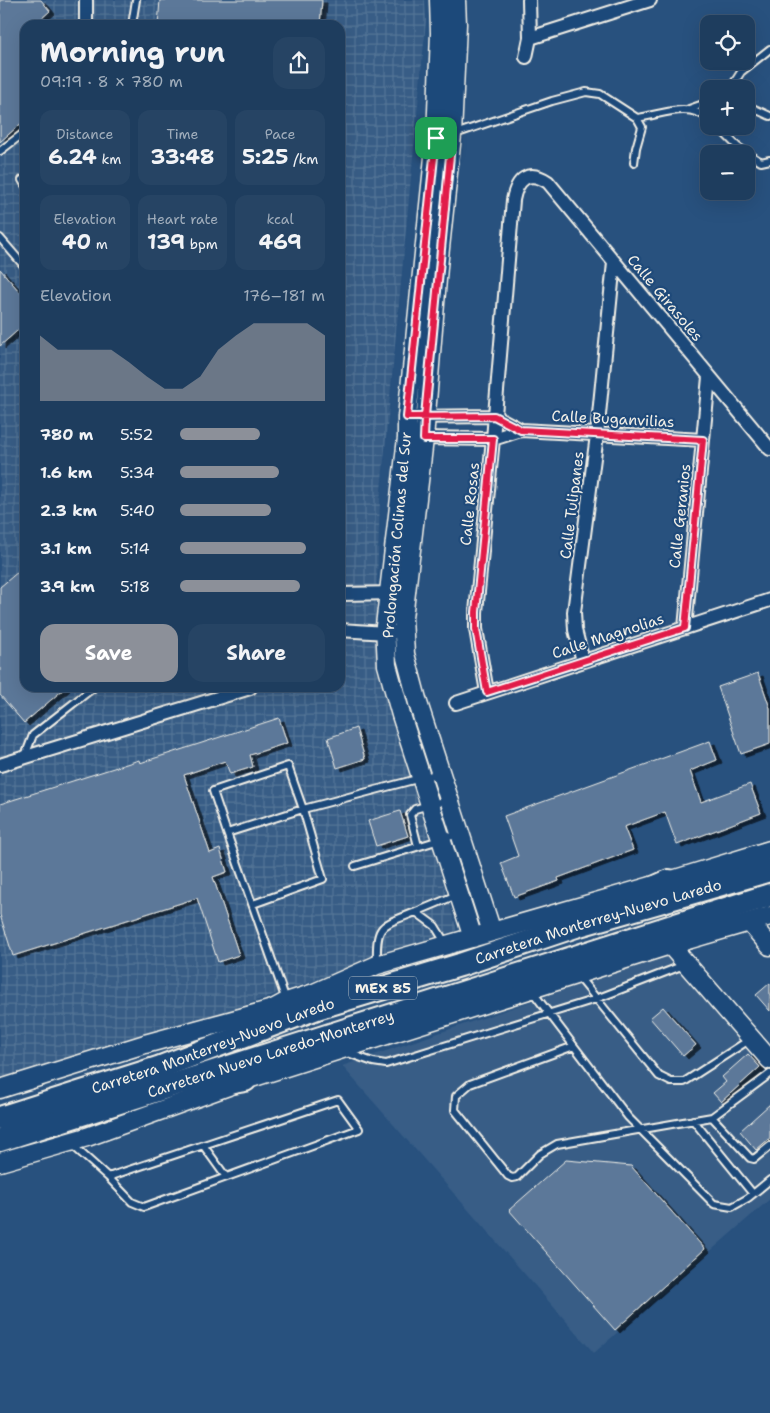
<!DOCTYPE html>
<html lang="en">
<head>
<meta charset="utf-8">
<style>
  body { margin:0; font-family:"Shantell Sans",sans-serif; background:#264464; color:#f1f3f6; height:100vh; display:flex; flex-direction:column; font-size:19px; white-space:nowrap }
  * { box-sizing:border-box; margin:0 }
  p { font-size:16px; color:#a1aebc }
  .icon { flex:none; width:28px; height:28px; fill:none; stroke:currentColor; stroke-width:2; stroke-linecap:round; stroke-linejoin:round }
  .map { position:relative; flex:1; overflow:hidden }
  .sheet { position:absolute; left:20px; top:20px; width:325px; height:672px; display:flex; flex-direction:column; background:#1e3d5e; border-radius:15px; box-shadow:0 5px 20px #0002,0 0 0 1px #3c5673 }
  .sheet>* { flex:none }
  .tools { position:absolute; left:700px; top:15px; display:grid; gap:10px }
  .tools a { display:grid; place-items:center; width:55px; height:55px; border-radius:10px; background:#1e3d5e; box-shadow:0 5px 20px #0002,0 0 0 1px #3c5673; font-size:25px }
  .pin { position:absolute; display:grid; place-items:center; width:42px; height:42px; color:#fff; margin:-21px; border-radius:10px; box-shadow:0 2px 8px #0006 }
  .round { display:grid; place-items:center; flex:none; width:52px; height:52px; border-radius:15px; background:#264464 }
  .headline { display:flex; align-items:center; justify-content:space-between; height:85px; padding:0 20px }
  h1 { font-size:28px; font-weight:700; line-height:38px }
  .metrics { display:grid; grid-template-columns:repeat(3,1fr); gap:8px; height:85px; padding:5px 20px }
  .metrics div { display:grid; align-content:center; border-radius:12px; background:#264464; text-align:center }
  .metrics b { font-size:21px; font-weight:700 }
  .metrics small { font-size:14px; font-weight:400 }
  .metrics p { font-size:14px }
  .chart { height:140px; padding:10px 20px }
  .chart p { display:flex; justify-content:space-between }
  .chart svg { width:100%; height:90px; margin-top:5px; fill:#8c9099; opacity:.7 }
  .cta { display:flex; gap:10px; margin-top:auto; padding:10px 20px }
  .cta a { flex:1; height:58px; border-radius:15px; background:#8c9099; color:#fff; font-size:20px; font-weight:700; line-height:58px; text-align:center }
  .cta a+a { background:#264464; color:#f1f3f6 }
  ul { padding:0 20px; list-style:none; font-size:16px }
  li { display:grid; grid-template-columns:80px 60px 1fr; align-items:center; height:38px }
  li i { height:12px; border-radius:6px; background:#8c9099 }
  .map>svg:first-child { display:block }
  .built { fill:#375d86 }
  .industrial { fill:url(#industrial-grid); fill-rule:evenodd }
  .building { fill:#5b7899; stroke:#f4f1e8; filter:url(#shadow) }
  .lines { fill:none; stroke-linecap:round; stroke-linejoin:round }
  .lane-casing { stroke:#f4f1e8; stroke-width:10 }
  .street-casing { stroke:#f4f1e8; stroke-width:16 }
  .secondary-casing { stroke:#f4f1e8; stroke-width:21 }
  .highway-casing { stroke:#f4f1e8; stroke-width:26 }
  .lane { stroke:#1f4a7a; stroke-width:6 }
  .street { stroke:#1f4a7a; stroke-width:12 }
  .secondary { stroke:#1f4a7a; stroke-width:18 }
  .highway { stroke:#1f4a7a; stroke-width:22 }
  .route-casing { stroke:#fff; stroke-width:10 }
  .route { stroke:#e11d48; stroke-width:6 }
  .labels { text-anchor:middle; stroke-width:4.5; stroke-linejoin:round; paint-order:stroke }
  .shield { fill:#1f4a7a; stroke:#b4bfc7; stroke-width:1 }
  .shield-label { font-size:14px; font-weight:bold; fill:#f4f1e8 }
  .street-label { font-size:15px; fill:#f4f1e8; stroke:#1f4a7a }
</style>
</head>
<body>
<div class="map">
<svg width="770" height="1413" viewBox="0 0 770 1413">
  <defs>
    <pattern id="industrial-grid" width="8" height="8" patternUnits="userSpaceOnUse" patternTransform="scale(1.25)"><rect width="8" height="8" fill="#375d86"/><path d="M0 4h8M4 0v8" fill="none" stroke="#557597"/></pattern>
    <filter id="shadow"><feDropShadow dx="5" dy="3" stdDeviation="0" flood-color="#0009"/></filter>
  </defs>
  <rect width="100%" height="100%" fill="#28517e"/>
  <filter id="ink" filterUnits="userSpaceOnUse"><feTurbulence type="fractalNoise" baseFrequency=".02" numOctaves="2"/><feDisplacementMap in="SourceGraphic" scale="10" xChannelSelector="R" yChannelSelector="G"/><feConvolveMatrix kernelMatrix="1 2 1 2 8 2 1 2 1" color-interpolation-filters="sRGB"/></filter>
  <g filter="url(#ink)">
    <!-- built -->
    <path class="built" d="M667,955L770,1064V1199L594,1353L342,1066Z"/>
    <!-- industrial -->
    <path class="industrial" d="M0,0H425L426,21L380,501L376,607L382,669L457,930L0,1091ZM25,25H340V688H25Z"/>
    <!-- building -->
    <path class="building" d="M0,0H41L50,11L34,25H25V120L0,142Z
      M160,0H322L320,25H158Z
      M0,269L25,298V324L0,346Z
      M25,566V688H65L24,723L0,695V587Z
      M758,673L770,708V744L741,754L718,687Z
      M279,718L287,743L250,755L253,767L230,774L225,761L184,775L210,853L220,849L227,872L213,877L239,955L218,962L197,898L13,956L0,915V804L139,760L140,763Z
      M356,728L365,759L337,768L328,738Z
      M710,741L717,760L690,771L701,802L750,784L761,813L677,845L665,812L624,827L633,850L558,878L559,881L514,897L501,863L518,856L504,816Z
      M400,811L408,836L376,846L368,821Z
      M770,983V1011L756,995Z
      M663,1007L696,1045L683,1056L650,1018Z
      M748,1054L760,1067L721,1102L713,1093L726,1082L722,1077Z
      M770,1104V1138L756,1150L740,1131Z
      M566,1160L631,1166L705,1249L615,1330L509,1210Z"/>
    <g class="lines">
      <!-- lane casing -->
      <g class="lane-casing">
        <path id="lane" d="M132,25L136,0
          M730,89L741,72L770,49
          M746,105L770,116
          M689,109L709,102
          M637,118C662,115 687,101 709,119
          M717,126L738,147L761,162L770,160
          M455,134L552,101L586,92L600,94L637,118L642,127L636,148L634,163
          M0,151L25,132
          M25,178L22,180L25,185
          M0,238L25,267
          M25,756L33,735L93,688
          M227,833L213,791L288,766L303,809L323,879L253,904
          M418,846L410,815L415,809L447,800
          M355,866L459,834
          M416,912L459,894
          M377,964C376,923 380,926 416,912L435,926L446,944
          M578,976L659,1076L671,1082H684L749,1040
          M532,991L628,1117L714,1204L732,1207L748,1198L770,1180
          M286,1000L227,833L303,809L440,773
          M574,1046L470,1084L456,1096L455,1110L508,1176L512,1178L517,1177L540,1154L557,1144L712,1117L770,1074
          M345,1052L373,1062L386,1064L596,999L684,965
          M712,1117L750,1158L754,1159L770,1146
          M693,1120L753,1194
          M70,1143L108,1177L132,1202L144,1207L359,1129L338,1100L108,1177
          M203,1145L226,1177"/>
      </g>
      <!-- street casing -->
      <g class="street-casing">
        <path id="street" d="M86,25V0
          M530,38L650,0
          M526,57L530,38L529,0
          M407,417L495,416L521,430
          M417,438L493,439L521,430L703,440
          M340,594L396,593
          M685,628L709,377
          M340,630L386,633L394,632
          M583,661L575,630L574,612L597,435L614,262
          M487,692L476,629V612L493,439L513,200C517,179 528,169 548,182L770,449
          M456,703L770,600
          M0,765L250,688"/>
      </g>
      <!-- secondary casing -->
      <g class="secondary-casing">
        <path id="secondary" d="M439,0L440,33L436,138L407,417V438L385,626L387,665L401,715L473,938
          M456,0L457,24L452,135L438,267L424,439L403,618L405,654L418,703L492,932
          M750,923L770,946
          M670,945L770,1060
          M0,1089L145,1044L273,1009L286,1002L314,993L377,965L669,881L770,850
          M0,1162L87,1137L245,1080L670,945L770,916"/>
      </g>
      <!-- highway casing -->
      <g class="highway-casing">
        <g id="highway">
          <path d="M631,898L669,881"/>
          <path d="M205,1087L245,1080"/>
          <path id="s1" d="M0,1118L158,1068L317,1008L460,965L576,926L770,870"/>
          <path id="s2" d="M0,1140L770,895"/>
        </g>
      </g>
      <!-- lane -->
      <use href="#lane" class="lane"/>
      <!-- street -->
      <use href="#street" class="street"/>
      <!-- secondary -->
      <use href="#secondary" class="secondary"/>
      <!-- highway -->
      <use href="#highway" class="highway"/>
    </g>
  </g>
  <g class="lines" filter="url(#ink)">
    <!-- route casing -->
    <g class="route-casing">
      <path id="route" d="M436,138L407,417L494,416L521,430L703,440L685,628L487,692L476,629V612L493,439H424L425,416L452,135L436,138"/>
    </g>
    <!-- route -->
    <use href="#route" class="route"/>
  </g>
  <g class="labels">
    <!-- shield labels -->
    <rect class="shield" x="349" y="976.5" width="68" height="23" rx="4"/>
    <g class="shield-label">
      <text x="383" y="993">MEX 85</text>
    </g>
    <!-- street labels -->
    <g class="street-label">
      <text transform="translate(665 298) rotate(50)" y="5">Calle Girasoles</text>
      <text transform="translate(613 419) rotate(3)" y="5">Calle Buganvilias</text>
      <text transform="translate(470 504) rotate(-84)" y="5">Calle Rosas</text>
      <text transform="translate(572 505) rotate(-83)" y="5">Calle Tulipanes</text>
      <text transform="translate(680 516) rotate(-84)" y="5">Calle Geranios</text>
      <text transform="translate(397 535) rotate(-85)" y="5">Prolongación Colinas del Sur</text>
      <text transform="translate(608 636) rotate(-18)" y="5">Calle Magnolias</text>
      <text dy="5" stroke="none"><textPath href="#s1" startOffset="630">Carretera Monterrey-Nuevo Laredo</textPath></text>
      <text dy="5" stroke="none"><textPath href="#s1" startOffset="225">Carretera Monterrey-Nuevo Laredo</textPath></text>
      <text dy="5" stroke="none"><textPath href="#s2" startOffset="284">Carretera Nuevo Laredo-Monterrey</textPath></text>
    </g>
  </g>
</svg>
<div class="tools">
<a><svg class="icon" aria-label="locate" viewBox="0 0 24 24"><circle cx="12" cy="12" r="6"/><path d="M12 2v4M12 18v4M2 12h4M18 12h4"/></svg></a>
<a>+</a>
<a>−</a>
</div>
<div class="pin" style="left:436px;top:138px;background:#1e9e55"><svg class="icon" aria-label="arrive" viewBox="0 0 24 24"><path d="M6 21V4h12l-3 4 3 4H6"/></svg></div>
<section class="sheet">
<div class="headline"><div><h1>Morning run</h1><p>09:19 · 8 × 780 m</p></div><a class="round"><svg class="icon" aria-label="share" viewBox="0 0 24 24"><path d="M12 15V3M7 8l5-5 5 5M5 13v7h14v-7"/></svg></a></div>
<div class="metrics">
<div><p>Distance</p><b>6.24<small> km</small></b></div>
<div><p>Time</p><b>33:48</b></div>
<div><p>Pace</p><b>5:25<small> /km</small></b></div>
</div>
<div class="metrics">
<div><p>Elevation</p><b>40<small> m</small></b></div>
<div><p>Heart rate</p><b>139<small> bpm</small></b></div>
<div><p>kcal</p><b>469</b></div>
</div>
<div class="chart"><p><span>Elevation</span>176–181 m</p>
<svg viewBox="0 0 160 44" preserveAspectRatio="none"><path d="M0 44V12L10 19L20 19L30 19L40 19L50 25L60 32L70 38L80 38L90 32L100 19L110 12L120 6L130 6L140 6L150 6L160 12V44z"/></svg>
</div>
<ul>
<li><b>780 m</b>5:52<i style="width:55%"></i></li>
<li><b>1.6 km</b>5:34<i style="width:68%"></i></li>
<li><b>2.3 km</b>5:40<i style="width:63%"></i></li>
<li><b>3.1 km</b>5:14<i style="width:87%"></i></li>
<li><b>3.9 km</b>5:18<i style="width:83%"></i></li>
</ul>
<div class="cta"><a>Save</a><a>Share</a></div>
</section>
</div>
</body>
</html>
